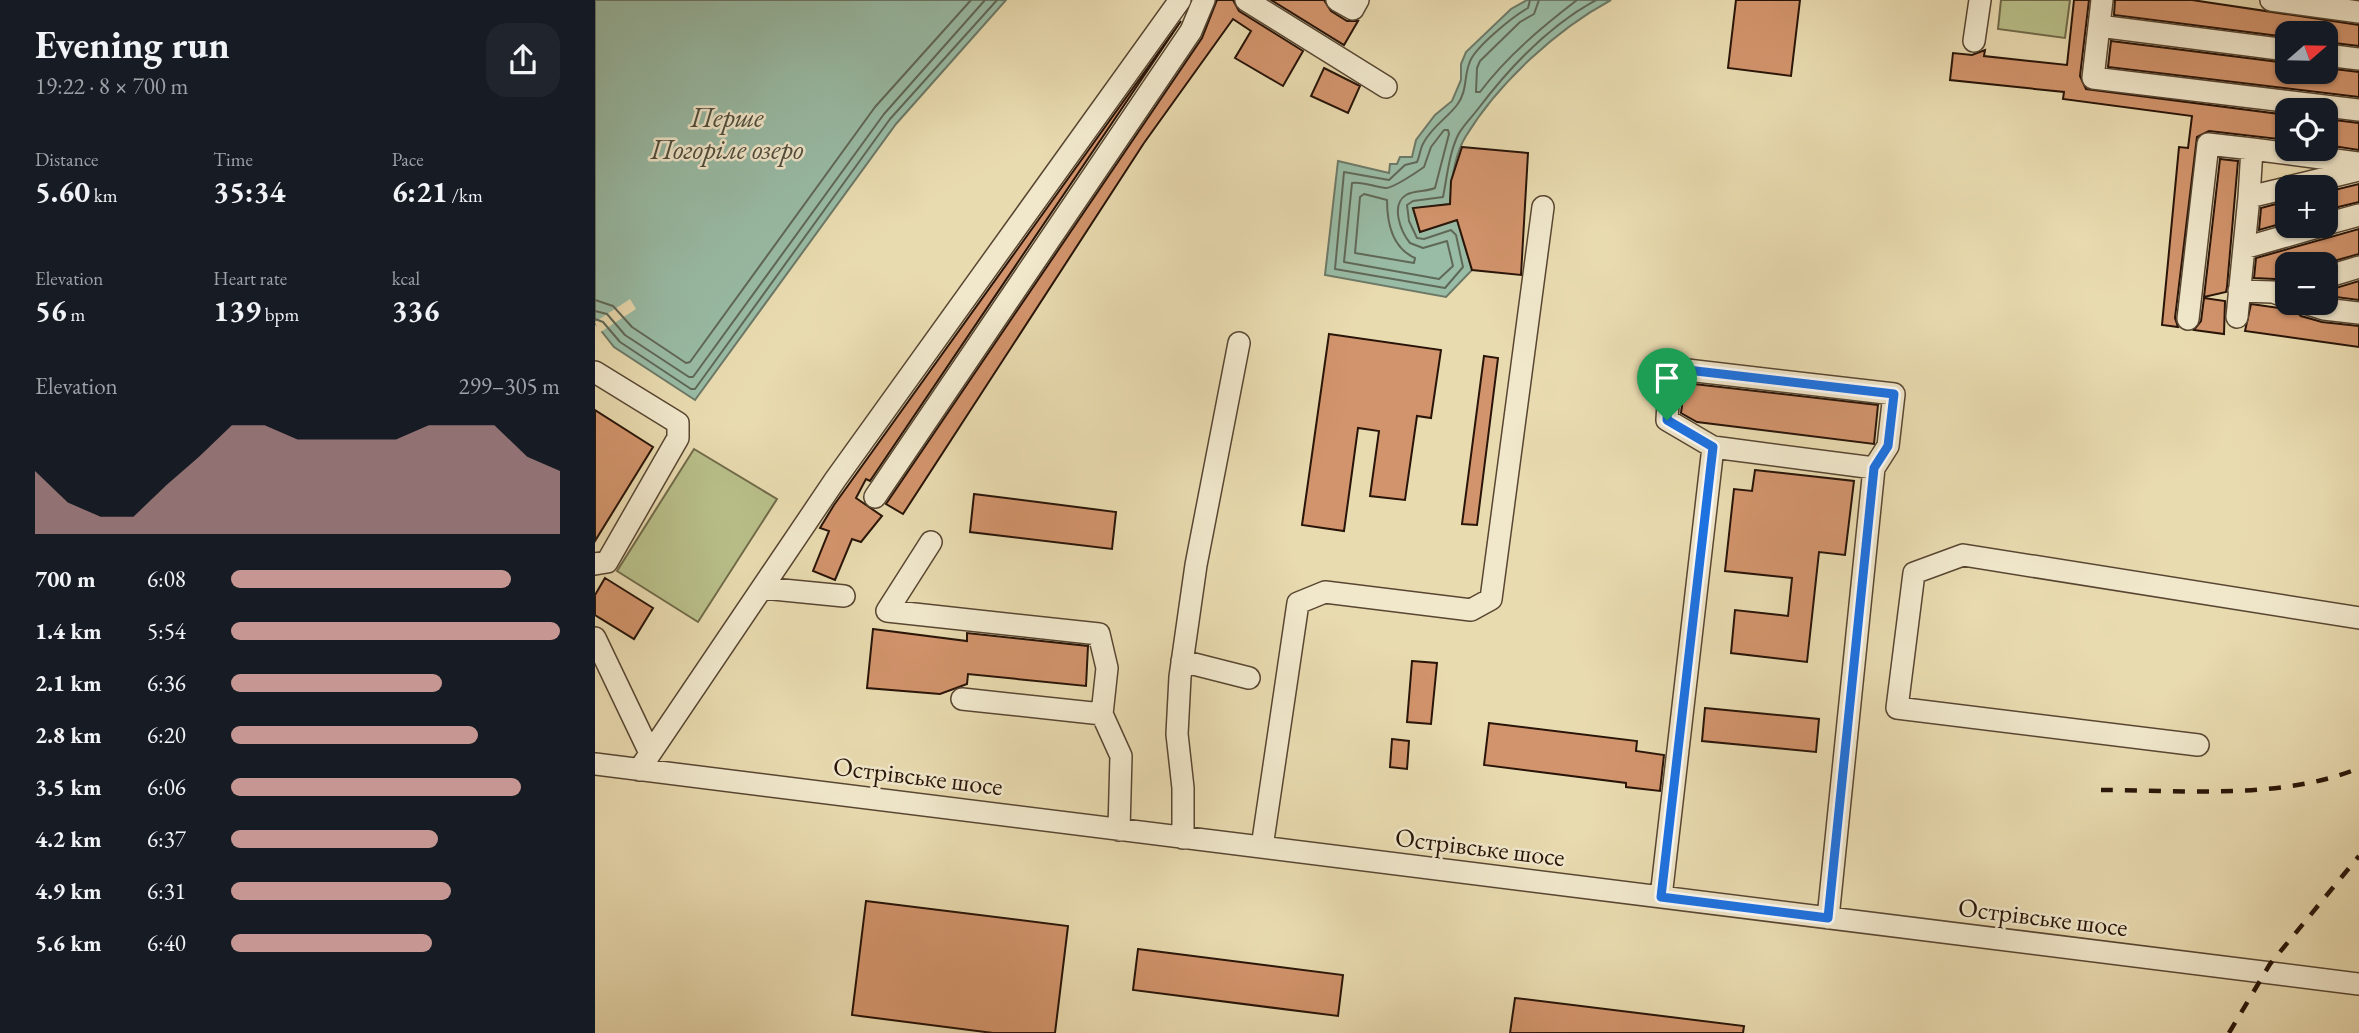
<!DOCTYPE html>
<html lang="en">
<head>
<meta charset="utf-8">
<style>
  body { margin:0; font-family:"EB Garamond",serif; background:#20242c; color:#f1f3f6; height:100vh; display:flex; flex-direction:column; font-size:26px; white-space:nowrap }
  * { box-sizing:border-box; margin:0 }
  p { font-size:23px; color:#9ea1a6 }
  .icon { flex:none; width:38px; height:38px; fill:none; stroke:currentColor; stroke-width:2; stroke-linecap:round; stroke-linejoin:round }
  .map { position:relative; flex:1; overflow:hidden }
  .sheet { display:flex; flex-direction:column; background:#171b24; width:595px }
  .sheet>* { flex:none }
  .needle { width:46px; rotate:70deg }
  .fabs { position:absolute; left:1680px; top:21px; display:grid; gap:14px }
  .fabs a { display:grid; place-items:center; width:63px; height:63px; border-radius:14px; background:#171b24; box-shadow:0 2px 5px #0004; font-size:35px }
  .pin { position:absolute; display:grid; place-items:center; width:60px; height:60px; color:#fff; margin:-72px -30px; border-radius:50% 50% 50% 0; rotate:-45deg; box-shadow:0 0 7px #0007 }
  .pin .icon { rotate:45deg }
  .round { display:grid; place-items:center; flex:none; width:74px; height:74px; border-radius:21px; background:#20242c }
  .head { display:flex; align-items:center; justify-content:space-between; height:119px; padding:0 35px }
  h1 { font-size:38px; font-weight:700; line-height:52px }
  .metrics { display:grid; grid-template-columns:repeat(3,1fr); gap:10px; height:119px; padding:7px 35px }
  .metrics div { display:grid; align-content:center }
  .metrics b { font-size:30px; font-weight:700 }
  .metrics small { font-size:19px; font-weight:400 }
  .metrics p { font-size:19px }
  .chart { height:196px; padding:14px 35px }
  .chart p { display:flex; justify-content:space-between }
  .chart svg { width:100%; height:126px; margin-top:7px; fill:#c59692; opacity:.7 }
  ul { padding:0 35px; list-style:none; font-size:23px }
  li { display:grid; grid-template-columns:112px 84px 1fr; align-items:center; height:52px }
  li i { height:18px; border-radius:9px; background:#c59692 }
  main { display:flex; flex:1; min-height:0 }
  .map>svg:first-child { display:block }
  .green { fill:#b9c08a; stroke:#706a49; stroke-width:2 }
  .water { fill:#99bca6; stroke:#6c7967; stroke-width:2 }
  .pier { fill:#e9dbb0 }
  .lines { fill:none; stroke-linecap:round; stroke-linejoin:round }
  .shore { stroke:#606857; stroke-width:2 }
  .building { fill:#d2946c; stroke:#281408; stroke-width:2 }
  .minor-casing { stroke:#584632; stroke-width:24 }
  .minor { stroke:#f1e8cc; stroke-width:21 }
  .rail { stroke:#281408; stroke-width:4.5; stroke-dasharray:12 12; stroke-linecap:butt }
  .route-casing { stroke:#fff; stroke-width:14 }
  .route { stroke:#1a73e8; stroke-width:9 }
  .labels { text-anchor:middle; stroke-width:5; stroke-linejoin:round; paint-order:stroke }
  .street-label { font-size:26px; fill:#281408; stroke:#f1e8cc }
  .water-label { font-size:28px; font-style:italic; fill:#504f3f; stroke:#f1e8cc }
</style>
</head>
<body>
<main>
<section class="sheet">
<div class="head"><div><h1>Evening run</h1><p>19:22 · 8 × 700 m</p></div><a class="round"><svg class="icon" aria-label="share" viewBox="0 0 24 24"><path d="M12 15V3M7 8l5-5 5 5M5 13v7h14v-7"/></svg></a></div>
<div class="metrics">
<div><p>Distance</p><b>5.60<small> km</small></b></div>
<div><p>Time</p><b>35:34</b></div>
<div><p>Pace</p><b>6:21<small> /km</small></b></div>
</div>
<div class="metrics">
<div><p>Elevation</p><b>56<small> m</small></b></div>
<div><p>Heart rate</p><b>139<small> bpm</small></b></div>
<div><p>kcal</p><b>336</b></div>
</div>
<div class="chart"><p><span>Elevation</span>299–305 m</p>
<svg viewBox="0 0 160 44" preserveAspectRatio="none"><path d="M0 44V22L10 33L20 38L30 38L40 27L50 17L60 6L70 6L80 11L90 11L100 11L110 11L120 6L130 6L140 6L150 17L160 22V44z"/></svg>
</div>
<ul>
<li><b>700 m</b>6:08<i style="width:85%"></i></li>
<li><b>1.4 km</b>5:54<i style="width:100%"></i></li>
<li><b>2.1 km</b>6:36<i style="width:64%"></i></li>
<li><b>2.8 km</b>6:20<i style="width:75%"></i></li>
<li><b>3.5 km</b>6:06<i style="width:88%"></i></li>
<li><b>4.2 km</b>6:37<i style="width:63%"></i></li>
<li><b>4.9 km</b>6:31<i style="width:67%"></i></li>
<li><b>5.6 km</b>6:40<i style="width:61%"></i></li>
</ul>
</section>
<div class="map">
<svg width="1764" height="1033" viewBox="0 0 1764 1033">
  <rect width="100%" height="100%" fill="#e9dbb0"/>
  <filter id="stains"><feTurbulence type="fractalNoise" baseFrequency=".00286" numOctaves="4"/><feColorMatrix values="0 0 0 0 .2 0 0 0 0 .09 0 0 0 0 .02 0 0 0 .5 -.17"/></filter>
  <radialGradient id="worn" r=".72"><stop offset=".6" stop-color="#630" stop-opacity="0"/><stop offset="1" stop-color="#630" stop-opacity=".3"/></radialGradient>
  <!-- green -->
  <path class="green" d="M1406,0H1475L1470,38L1403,29Z
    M99,449L182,499L103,622L22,571Z"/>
  <!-- water -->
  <path class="water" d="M0,0H411L301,124L100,400L19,347L0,323Z
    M932,0H1016C962,29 903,83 871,136C859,155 856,182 855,204L818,209L825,232L862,220L877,270L851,297L730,275L743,161L794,173L795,164H802L805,157H817L821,140L840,115L857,101L866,80V64L871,52L916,9Z"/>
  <!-- pier -->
  <path class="pier" d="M35,299L41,309L4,333L0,322Z"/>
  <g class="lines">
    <!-- shore -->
    <path class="shore" d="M935,0L933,8C919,16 878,48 874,64C869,78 872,92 862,105C852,118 837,127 829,142C825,148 825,156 822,162L810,165L794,180L749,172L740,269L850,288L868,267L861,235L856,230L829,239L822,238L814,221L812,205L818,201L848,197C852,177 854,154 863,135C868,126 877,117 883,109C914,68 955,25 1001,0
      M944,0L939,14L925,22L885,61L882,68L881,92H885C912,56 947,27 982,0
      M849,130H853L854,134L840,188C831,192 819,190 811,195C795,205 806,232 815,243L828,248L852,241L858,266L844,279L749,262L757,183C767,181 779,187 790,188C797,189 822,172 829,167L836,147Z
      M769,194L792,200C792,223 797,248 820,258L819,263L760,253L765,197Z
      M0,300L18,306L37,327L91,363L95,362L280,107L376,0
      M0,311L12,314L30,335L94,377H98L289,114L390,0
      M0,319L8,322L25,342L96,389H100L295,119L402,0"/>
  </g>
  <!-- building -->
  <path class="building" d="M622,0H638L644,11L708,51L688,86L640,58L656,31L638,19L549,143L308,514L291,504L607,38Z
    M676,0H729L736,11L752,21H763L749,45Z
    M1141,0H1205L1196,76L1133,68Z
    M1479,0H1494L1485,76L1491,89L1692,115V140L1614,131L1602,137L1580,318L1583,327L1567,325L1584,147L1593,148L1597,116L1468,99L1469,92L1355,80L1358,53L1377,55L1390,50L1389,56L1472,65Z
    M1520,0H1597L1764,25V46L1731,42V33H1692V37L1519,15Z
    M586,21L275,481L271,479L261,498L287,516L266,542L257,539L240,580L218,571L234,531L225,528L239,505Z
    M1516,41L1692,63V72H1731V68L1764,72V97L1513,67Z
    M729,68L765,86L753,113L716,96Z
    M1731,119L1764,123V150L1731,145Z
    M867,147L933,153L926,275L877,270L862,220L825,232L818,208L855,204L856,181Z
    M1625,159L1643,161L1632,287L1631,292L1609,297Z
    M1764,184V202L1731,210V192Z
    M1692,201V222L1664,230L1666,208Z
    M1764,229V254L1728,264H1692V276L1680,279L1659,278L1661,258Z
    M1764,281V300L1733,296L1734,290Z
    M1609,298L1630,301L1629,334L1599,330L1606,321Z
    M1656,304L1699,310L1706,316L1727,322L1764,326V347L1650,331Z
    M734,334L846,350L836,418L822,416L810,500L775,496L784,431L763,428L749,531L707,525Z
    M889,356L903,358L882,525L867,524Z
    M1090,383L1283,405L1279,444L1102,422L1086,413Z
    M0,410L58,447L0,541Z
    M1160,470L1259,481L1250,555L1224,552L1212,662L1136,653L1140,610L1193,616L1197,578L1130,571L1139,489L1157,491Z
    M379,494L521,512L517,549L375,532Z
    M10,578L58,608L39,639L0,615V595Z
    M278,629L372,641V633L493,646L491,686L373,674L372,684L345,694L272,688Z
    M817,661L842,663L836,724L812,722Z
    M1110,708L1224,719L1221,752L1107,741Z
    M894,723L1042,741L1041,751L1069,755L1065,791L1031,787V783L889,765Z
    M797,739L814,741L812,769L795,767Z
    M271,901L473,926L460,1033H398L257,1015Z
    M543,949L748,975L743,1016L538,990Z
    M920,998L1149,1026L1148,1033H915Z"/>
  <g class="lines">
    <!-- minor casing -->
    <g class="minor-casing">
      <path id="minor" d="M651,0L791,87
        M742,0L758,9L763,0
        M1507,0L1498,78L1764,110
        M1676,0L1764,12
        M1504,26L1692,50
        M1379,41L1385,0
        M1731,55L1764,59
        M1657,149L1764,163
        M1694,187L1764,170
        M1731,224L1764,215
        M1649,248L1726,226
        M1731,277L1764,267
        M1644,291L1678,292L1692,297
        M1710,303L1729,309L1764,313
        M1642,317L1654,197L1692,188
        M1593,319L1613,144L1657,149L1654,197
        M0,372L83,423V438L12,562L0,564
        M1118,447L1072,420L1075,368L1299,394L1293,446L1279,468
        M280,497L596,31L609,0
        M336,542L292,611L504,634L512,668L507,714L526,756L524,830
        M167,588L249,596
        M0,638L55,753
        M587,661L654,678
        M367,699L507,714
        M1603,745L1302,708L1319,573L1368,555L1764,618
        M0,764L1764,984
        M44,770L240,480L585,0
        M588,838V788L582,734L585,677L601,565L644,343
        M667,847L703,603L730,592L876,610L896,599L948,207
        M1066,897L1118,447L1279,468L1233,918"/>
    </g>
    <!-- minor -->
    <use href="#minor" class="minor"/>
    <!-- rail -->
    <path class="rail" d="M1506,790C1588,790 1688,800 1764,768
      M1634,1033L1675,964L1764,856"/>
  </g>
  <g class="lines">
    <!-- route casing -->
    <g class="route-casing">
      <path id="route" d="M1075,368L1299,394L1293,446L1279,468L1233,918L1066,897L1118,447L1072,420Z"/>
    </g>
    <!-- route -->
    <use href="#route" class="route"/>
  </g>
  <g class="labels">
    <!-- street labels -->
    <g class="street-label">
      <text transform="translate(323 776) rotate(7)" y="9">Острівське шосе</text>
      <text transform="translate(885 847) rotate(7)" y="9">Острівське шосе</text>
      <text transform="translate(1448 917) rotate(7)" y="9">Острівське шосе</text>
    </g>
    <!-- water labels -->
    <g class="water-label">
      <text x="132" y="127">Перше<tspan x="132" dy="32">Погоріле озеро</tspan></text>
    </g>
  </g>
  <rect width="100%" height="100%" filter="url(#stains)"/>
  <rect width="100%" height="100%" fill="url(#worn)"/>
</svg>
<div class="fabs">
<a><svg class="needle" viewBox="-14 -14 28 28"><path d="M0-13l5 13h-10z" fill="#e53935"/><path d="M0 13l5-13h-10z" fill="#9ea1a6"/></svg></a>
<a><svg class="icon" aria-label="locate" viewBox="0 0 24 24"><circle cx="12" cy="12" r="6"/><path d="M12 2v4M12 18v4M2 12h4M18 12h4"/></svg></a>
<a>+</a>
<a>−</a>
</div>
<div class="pin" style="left:1072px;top:420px;background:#1e9e55"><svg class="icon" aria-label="arrive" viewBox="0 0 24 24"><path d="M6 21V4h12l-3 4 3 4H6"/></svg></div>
</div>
</main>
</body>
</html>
